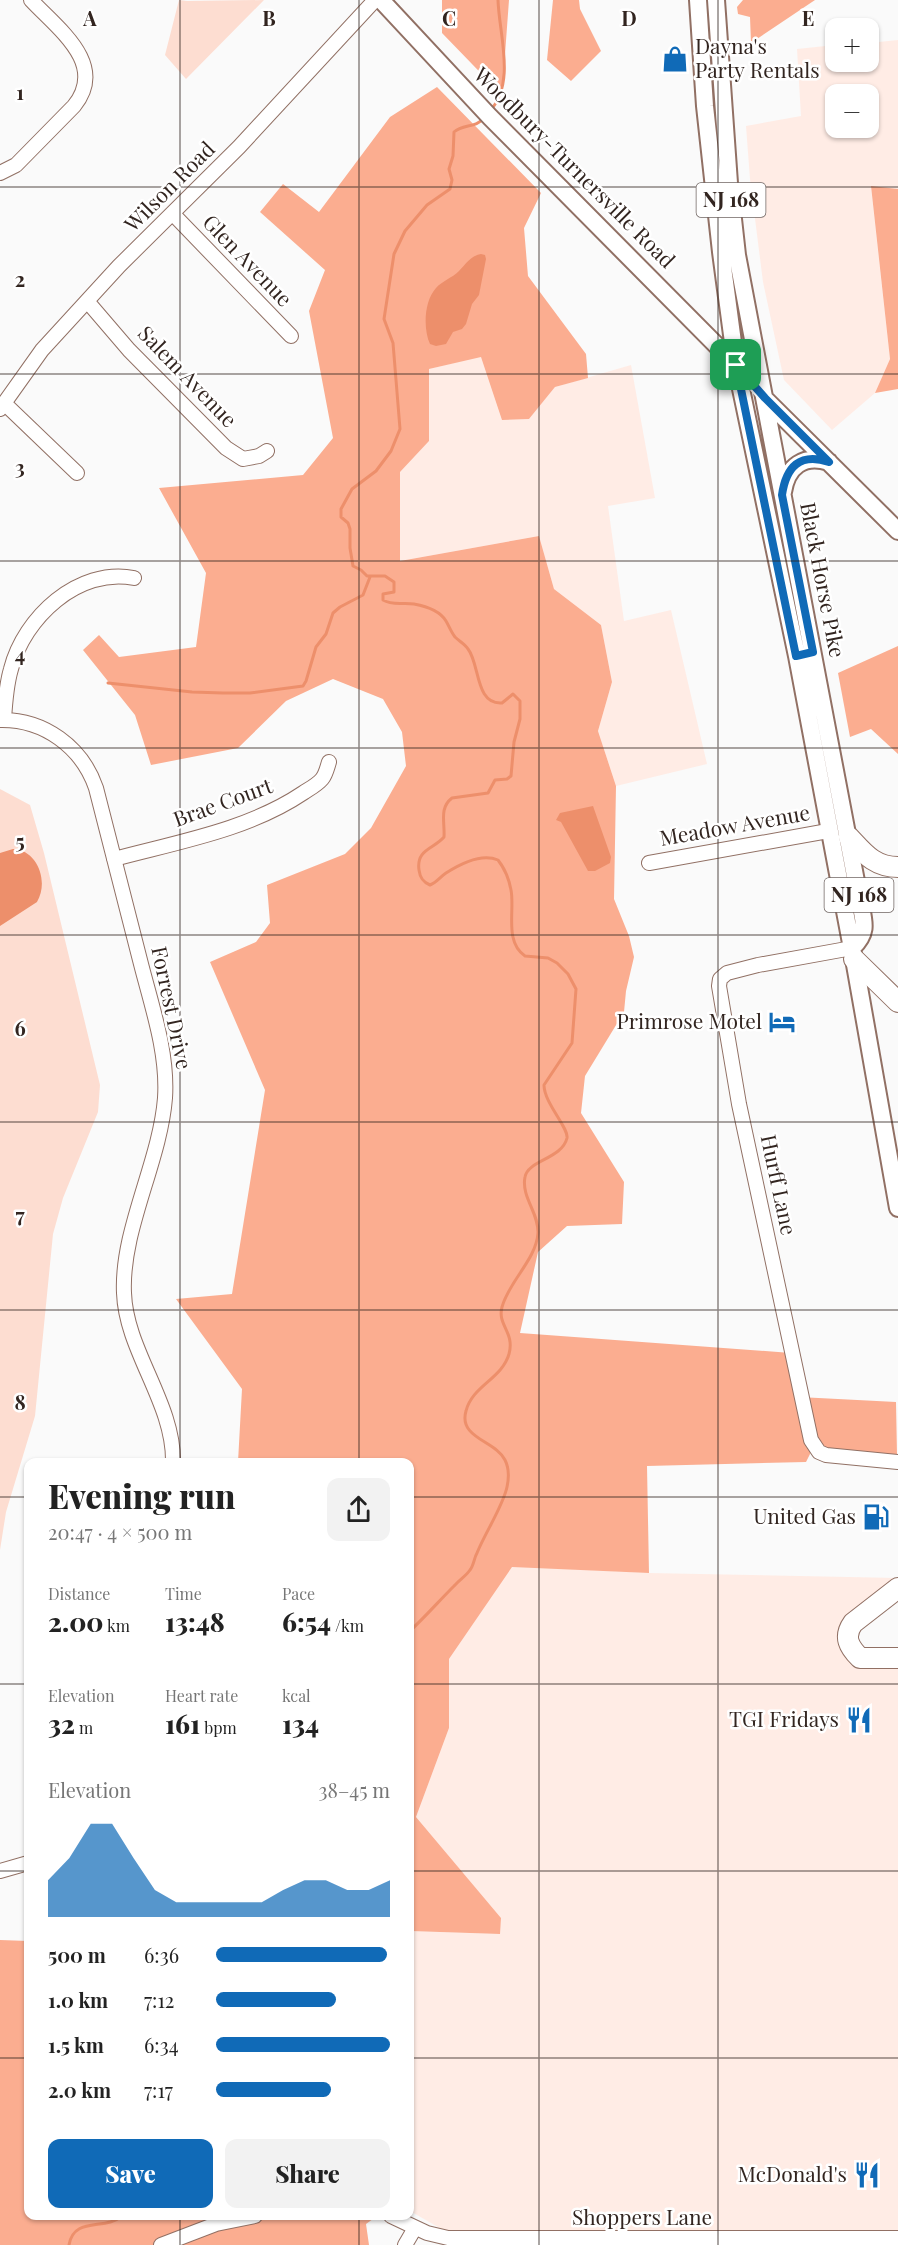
<!DOCTYPE html>
<html lang="en">
<head>
<meta charset="utf-8">
<style>
  body { margin:0; font-family:"Playfair Display",serif; background:#f2f2f2; color:#222; height:100vh; display:flex; flex-direction:column; font-size:22px; white-space:nowrap }
  * { box-sizing:border-box; margin:0 }
  p { font-size:20px; color:#767676 }
  .icon { flex:none; width:33px; height:33px; fill:none; stroke:currentColor; stroke-width:2; stroke-linecap:round; stroke-linejoin:round }
  .map { position:relative; flex:1; overflow:hidden }
  .drawer { position:absolute; left:24px; top:1458px; width:390px; height:762px; display:flex; flex-direction:column; background:#fff; border-radius:12px; box-shadow:0 2px 4px #0004 }
  .drawer>* { flex:none }
  .controls { position:absolute; left:825px; top:18px; display:grid; gap:12px }
  .controls a { display:grid; place-items:center; width:54px; height:54px; border-radius:12px; background:#fff; box-shadow:0 2px 4px #0004; font-size:30px }
  .pin { position:absolute; display:grid; place-items:center; width:51px; height:51px; color:#fff; margin:-26px; border-radius:12px; box-shadow:0 3px 9px #0006 }
  .round { display:grid; place-items:center; flex:none; width:63px; height:63px; border-radius:12px; background:#f2f2f2 }
  .head { display:flex; align-items:center; justify-content:space-between; height:102px; padding:0 24px }
  h1 { font-size:33px; font-weight:800; line-height:45px }
  .figures { display:grid; grid-template-columns:repeat(3,1fr); gap:9px; height:102px; padding:6px 24px }
  .figures div { display:grid; align-content:center }
  .figures b { font-size:26px; font-weight:800 }
  .figures small { font-size:16px; font-weight:400 }
  .figures p { font-size:16px }
  .chart { height:168px; padding:12px 24px }
  .chart p { display:flex; justify-content:space-between }
  .chart svg { width:100%; height:108px; margin-top:6px; fill:#106ab7; opacity:.7 }
  .action { display:flex; gap:12px; margin-top:auto; padding:12px 24px }
  .action a { flex:1; height:69px; border-radius:12px; background:#106ab7; color:#fff; font-size:24px; font-weight:800; line-height:69px; text-align:center }
  .action a+a { background:#f2f2f2; color:#222 }
  ul { padding:0 24px; list-style:none; font-size:20px }
  li { display:grid; grid-template-columns:96px 72px 1fr; align-items:center; height:45px }
  li i { height:15px; border-radius:8px; background:#106ab7 }
  .map>svg:first-child { display:block }
  .built { fill:#ffece5; fill-rule:evenodd }
  .green { fill:#fdddd1 }
  .forest { fill:#fbad90 }
  .water { fill:#ed8f6b }
  .lines { fill:none; stroke-linecap:round; stroke-linejoin:round }
  .stream { stroke:#ed8f6b; stroke-width:3 }
  .minor-casing { stroke:#917064; stroke-width:16 }
  .major-casing { stroke:#917064; stroke-width:20 }
  .highway-casing { stroke:#917064; stroke-width:22 }
  .minor { stroke:#fff; stroke-width:14 }
  .major { stroke:#fff; stroke-width:16 }
  .highway { stroke:#fff; stroke-width:20 }
  .route-casing { stroke:#fff; stroke-width:12 }
  .route { stroke:#106ab7; stroke-width:8 }
  .grid { fill:none; stroke:#322520; stroke-width:1.5; stroke-opacity:0.55 }
  .labels { text-anchor:middle; stroke-width:5; stroke-linejoin:round; paint-order:stroke }
  .shield { fill:#fff; stroke:#706663; stroke-width:1.5 }
  .shield-label { font-size:20px; font-weight:bold; fill:#322520 }
  .poi-label { font-size:21px; fill:#322520; stroke:#fff; text-anchor:end }
  .street-label { font-size:21px; fill:#322520; stroke:#fff }
  .grid-label { font-size:20px; text-anchor:middle; font-weight:bold; fill:#322520; stroke:#fff; stroke-width:5; stroke-linejoin:round; paint-order:stroke }
</style>
</head>
<body>
<div class="map">
<svg width="898" height="2245" viewBox="0 0 898 2245">
  <rect width="100%" height="100%" fill="#fafafa"/>
  <!-- built -->
  <path class="built" d="M898,40V189L871,187L890,359L875,393L832,430L784,380L763,282L750,179L746,126L801,116L797,49L835,45L836,62H868L869,43ZM836,94H868V128H836Z
    M481,356L503,420L529,419L555,387L631,365L655,498L608,506L624,621L671,610L707,764L616,786L598,731L612,682L601,625L554,589L539,536L400,561V471L429,441V369Z
    M512,1566L649,1573L898,1578V1588L863,1614L850,1649L898,1658V2230L445,2231L410,2211V1931L499,1934L501,1918L416,1817L449,1728V1659Z"/>
  <!-- green -->
  <path class="green" d="M179,0L187,1L264,0L186,79L165,55Z
    M0,789L30,805L44,853L100,1085L98,1112L63,1198L53,1234L35,1416L6,1512L0,1550Z"/>
  <!-- forest -->
  <path class="forest" d="M442,0H509L502,95L442,33Z
    M553,0H579L580,9L601,51L571,81L547,60Z
    M743,0H815L751,43L750,17L738,14L737,7Z
    M437,87L541,193L524,228L528,276L586,354L588,378L555,387L529,419L502,420L481,357L429,369V441L400,472V561L539,536L554,589L601,625L612,682L598,731L616,786L614,899L629,936L634,957L626,991L624,1012L585,1076L581,1113L624,1182L622,1224L567,1226L538,1252L520,1333L791,1353L799,1397L896,1402L897,1455L813,1448L806,1462L647,1466L649,1573L512,1567L449,1659V1728L416,1817L501,1918L500,1934L410,1931V1462H238L242,1389L176,1299L232,1294L265,1090L210,962L256,942L270,923L267,885L345,854L371,828L406,766L402,732L383,699L333,679L286,701L238,748L151,765L135,715L83,650L99,635L119,657L196,647L206,573L159,488L303,475L333,438L309,311L325,270L260,212L283,184L319,212L390,117Z
    M871,186L898,189V389L875,393L890,359Z
    M898,646V754L871,729L850,737L838,673Z
    M0,1940L28,1941V2216H377L366,2224L369,2245H0Z"/>
  <!-- water -->
  <path class="water" d="M481,254L485,255L486,259L479,295L472,304L466,324L462,329L453,332L446,344L436,346L430,344C423,329 424,301 436,288C442,281 452,278 459,271C466,264 470,256 481,254Z
    M593,806L611,857L610,863L595,871H588L561,822L556,820L560,813Z
    M13,849C38,850 49,882 37,902L0,926V853Z"/>
  <g class="lines">
    <!-- stream -->
    <path class="stream" d="M490,111C516,82 499,35 498,0
      M108,683L192,692L223,693H250L303,686L306,681L316,647L326,634L333,613L340,607L363,595L370,577
      M410,1631C425,1617 439,1601 454,1586C459,1580 466,1576 470,1570C474,1565 474,1558 477,1553C485,1533 503,1506 507,1487C509,1478 509,1468 505,1460C496,1441 458,1438 466,1411C472,1386 502,1379 509,1354C515,1332 497,1325 502,1307C509,1281 536,1260 538,1233C539,1213 521,1197 525,1177C528,1160 562,1159 567,1138C569,1128 544,1103 544,1085L572,1043L576,989L568,974L557,963L548,958L525,956C504,942 515,910 511,890C509,879 505,869 498,860C482,853 460,864 446,873C440,877 437,882 430,885C423,882 420,878 419,870C416,849 434,849 444,837C445,822 439,808 452,798L488,793L495,780L507,779L511,776L514,742L520,719V701L513,694L502,703C475,705 480,664 468,649C465,644 459,641 455,637C451,632 449,626 446,621C440,611 425,606 414,604C403,602 393,606 383,600V594L394,592V582L385,576H367L361,570L353,566L350,548V529L348,523L341,517V509L352,489L376,471L391,451L400,429L393,343L384,319L394,254L405,231L427,205L450,189L452,180L449,169L453,156L454,132C463,124 476,128 484,118
      M69,2245C74,2216 105,2231 122,2216"/>
    <!-- minor casing -->
    <g class="minor-casing">
      <path id="minor" d="M0,173L16,165L74,106C108,64 58,29 31,0
        M173,214L291,336
        M87,301L129,350L226,448L243,459L259,456L267,451
        M4,403L77,473
        M0,409L42,350L119,266L239,147L375,0
        M0,720C44,719 82,747 96,788C111,847 126,905 141,964C152,1007 168,1053 165,1098C160,1162 121,1230 124,1293C126,1351 174,1403 173,1462
        M4,720C5,703 6,686 11,669C24,618 78,567 134,578
        M114,859C177,842 248,830 303,793C309,789 317,785 322,779C326,774 327,768 329,762
        M649,863L828,831
        M852,948L758,965L727,973L720,979L719,986L739,1104L811,1440L819,1452L826,1455L898,1462
        M0,1871L28,1863
        M391,2216L427,2233L448,2238H898
        M161,2245L216,2224L255,2216
        M405,2245L415,2228"/>
    </g>
    <!-- major casing -->
    <g class="major-casing">
      <path id="major" d="M381,0L490,117L738,367
        M698,0L705,106L721,252L736,365L797,656L854,959L898,1208
        M716,0L729,183L737,255L859,897C863,920 870,931 852,948
        M764,398L898,531
        M783,492C787,466 804,454 829,462"/>
    </g>
    <!-- highway casing -->
    <g class="highway-casing">
      <path id="highway" d="M849,837C864,853 874,867 898,867
        M854,959L898,1002
        M898,1588L853,1623C843,1637 849,1647 860,1658H898"/>
    </g>
    <!-- minor -->
    <use href="#minor" class="minor"/>
    <!-- major -->
    <use href="#major" class="major"/>
    <!-- highway -->
    <use href="#highway" class="highway"/>
  </g>
  <g class="lines">
    <!-- route casing -->
    <g class="route-casing">
      <path id="route" d="M736,365L765,398L829,462C800,452 786,467 782,495L813,652L796,656Z"/>
    </g>
    <!-- route -->
    <use href="#route" class="route"/>
  </g>
  <!-- grid -->
  <path class="grid" d="M180,0V1462M359,0V1462M539,0V2245M718,0V2245M0,187H898M0,374H898M0,561H898M0,748H898M0,935H898M0,1122H898M0,1310H898M0,1497H28M410,1497H898M0,1684H28M410,1684H898M0,1871H28M410,1871H898M0,2058H28M410,2058H898M180,2216V2245M359,2216V2245"/>
  <!-- icons -->
  <defs>
    <g id="shop-bare" transform="scale(2.07)"><path d="M-5-2.5h2.3a2.7 3.5 0 0 1 5.4 0H5L5.5 6h-11ZM-1.5-2.5h3a1.5 2.3 0 0 0-3 0Z" fill="#106ab7" stroke="#fff" stroke-width="2.5" paint-order="stroke"/></g>
    <g id="hotel-bare" transform="scale(2.07)"><path d="M-6-4.5h1.5V1H6V5H4.5V3h-9V5H-6ZM-4 0a1.8 1.8 0 1 1 3.6 0ZM.5 0V-2.5h3Q6-2.5 6 0Z" fill="#106ab7" stroke="#fff" stroke-width="2.5" paint-order="stroke"/></g>
    <g id="fuel-bare" transform="scale(2.07)"><path d="M-5.5-6h7V0h2V4h1.3V-2.5L3-4.5l.8-.8L6-3V5H2.5V1h-1V6h-7ZM-4.2-4.7v3.2H.2V-4.7Z" fill="#106ab7" stroke="#fff" stroke-width="2.5" paint-order="stroke"/></g>
    <g id="restaurant-bare" transform="scale(2.07)"><path d="M-5-6h1v4h1v-4h1v4h1v-4h1v5L-1.5 .5V6h-2V.5L-5-1ZM5-6V6H3V1.5H1.5Q1.5-4 5-6Z" fill="#106ab7" stroke="#fff" stroke-width="2.5" paint-order="stroke"/></g>
  </defs>
  <g fill-rule="evenodd">
    <use href="#shop-bare" x="675" y="59"/>
    <use href="#hotel-bare" x="782" y="1022"/>
    <use href="#fuel-bare" x="876" y="1517"/>
    <use href="#restaurant-bare" x="859" y="1720"/>
    <use href="#restaurant-bare" x="867" y="2175"/>
  </g>
  <g class="labels">
    <!-- shield labels -->
    <g class="shield">
      <rect x="696.5" y="183" width="69" height="34" rx="4.5"/>
      <rect x="824.5" y="878" width="69" height="34" rx="4.5"/>
    </g>
    <g class="shield-label">
      <text x="731" y="207">NJ 168</text>
      <text x="859" y="902">NJ 168</text>
    </g>
    <!-- poi labels -->
    <g class="poi-label">
      <text x="695" y="54" text-anchor="start">Dayna's<tspan x="695" dy="24">Party Rentals</tspan></text>
      <text x="762" y="1029">Primrose Motel</text>
      <text x="856" y="1524">United Gas</text>
      <text x="839" y="1727">TGI Fridays</text>
      <text x="847" y="2182">McDonald's</text>
    </g>
    <!-- street labels -->
    <g class="street-label">
      <text transform="translate(574 168) rotate(45)" y="7">Woodbury-Turnersville Road</text>
      <text transform="translate(170 187) rotate(-45)" y="7">Wilson Road</text>
      <text transform="translate(247 261) rotate(46)" y="7">Glen Avenue</text>
      <text transform="translate(187 377) rotate(46)" y="7">Salem Avenue</text>
      <text transform="translate(822 580) rotate(79)" y="7">Black Horse Pike</text>
      <text transform="translate(223 803) rotate(-20)" y="7">Brae Court</text>
      <text transform="translate(735 826) rotate(-10)" y="7">Meadow Avenue</text>
      <text transform="translate(171 1008) rotate(78)" y="7">Forrest Drive</text>
      <text transform="translate(778 1185) rotate(78)" y="7">Hurff Lane</text>
      <text x="642" y="2225">Shoppers Lane</text>
    </g>
  </g>
  <g class="grid-label">
    <text x="90" y="26">A</text>
    <text x="269" y="26">B</text>
    <text x="449" y="26">C</text>
    <text x="629" y="26">D</text>
    <text x="808" y="26">E</text>
    <text x="20" y="100">1</text>
    <text x="20" y="287">2</text>
    <text x="20" y="475">3</text>
    <text x="20" y="662">4</text>
    <text x="20" y="849">5</text>
    <text x="20" y="1036">6</text>
    <text x="20" y="1223">7</text>
    <text x="20" y="1410">8</text>
  </g>
</svg>
<div class="controls">
<a>+</a>
<a>−</a>
</div>
<div class="pin" style="left:736px;top:365px;background:#1e9e55"><svg class="icon" aria-label="arrive" viewBox="0 0 24 24"><path d="M6 21V4h12l-3 4 3 4H6"/></svg></div>
<section class="drawer">
<div class="head"><div><h1>Evening run</h1><p>20:47 · 4 × 500 m</p></div><a class="round"><svg class="icon" aria-label="share" viewBox="0 0 24 24"><path d="M12 15V3M7 8l5-5 5 5M5 13v7h14v-7"/></svg></a></div>
<div class="figures">
<div><p>Distance</p><b>2.00<small> km</small></b></div>
<div><p>Time</p><b>13:48</b></div>
<div><p>Pace</p><b>6:54<small> /km</small></b></div>
</div>
<div class="figures">
<div><p>Elevation</p><b>32<small> m</small></b></div>
<div><p>Heart rate</p><b>161<small> bpm</small></b></div>
<div><p>kcal</p><b>134</b></div>
</div>
<div class="chart"><p><span>Elevation</span>38–45 m</p>
<svg viewBox="0 0 160 44" preserveAspectRatio="none"><path d="M0 44V29L10 20L20 6L30 6L40 20L50 33L60 38L70 38L80 38L90 38L100 38L110 33L120 29L130 29L140 33L150 33L160 29V44z"/></svg>
</div>
<ul>
<li><b>500 m</b>6:36<i style="width:98%"></i></li>
<li><b>1.0 km</b>7:12<i style="width:69%"></i></li>
<li><b>1.5 km</b>6:34<i style="width:100%"></i></li>
<li><b>2.0 km</b>7:17<i style="width:66%"></i></li>
</ul>
<div class="action"><a>Save</a><a>Share</a></div>
</section>
</div>
</body>
</html>
